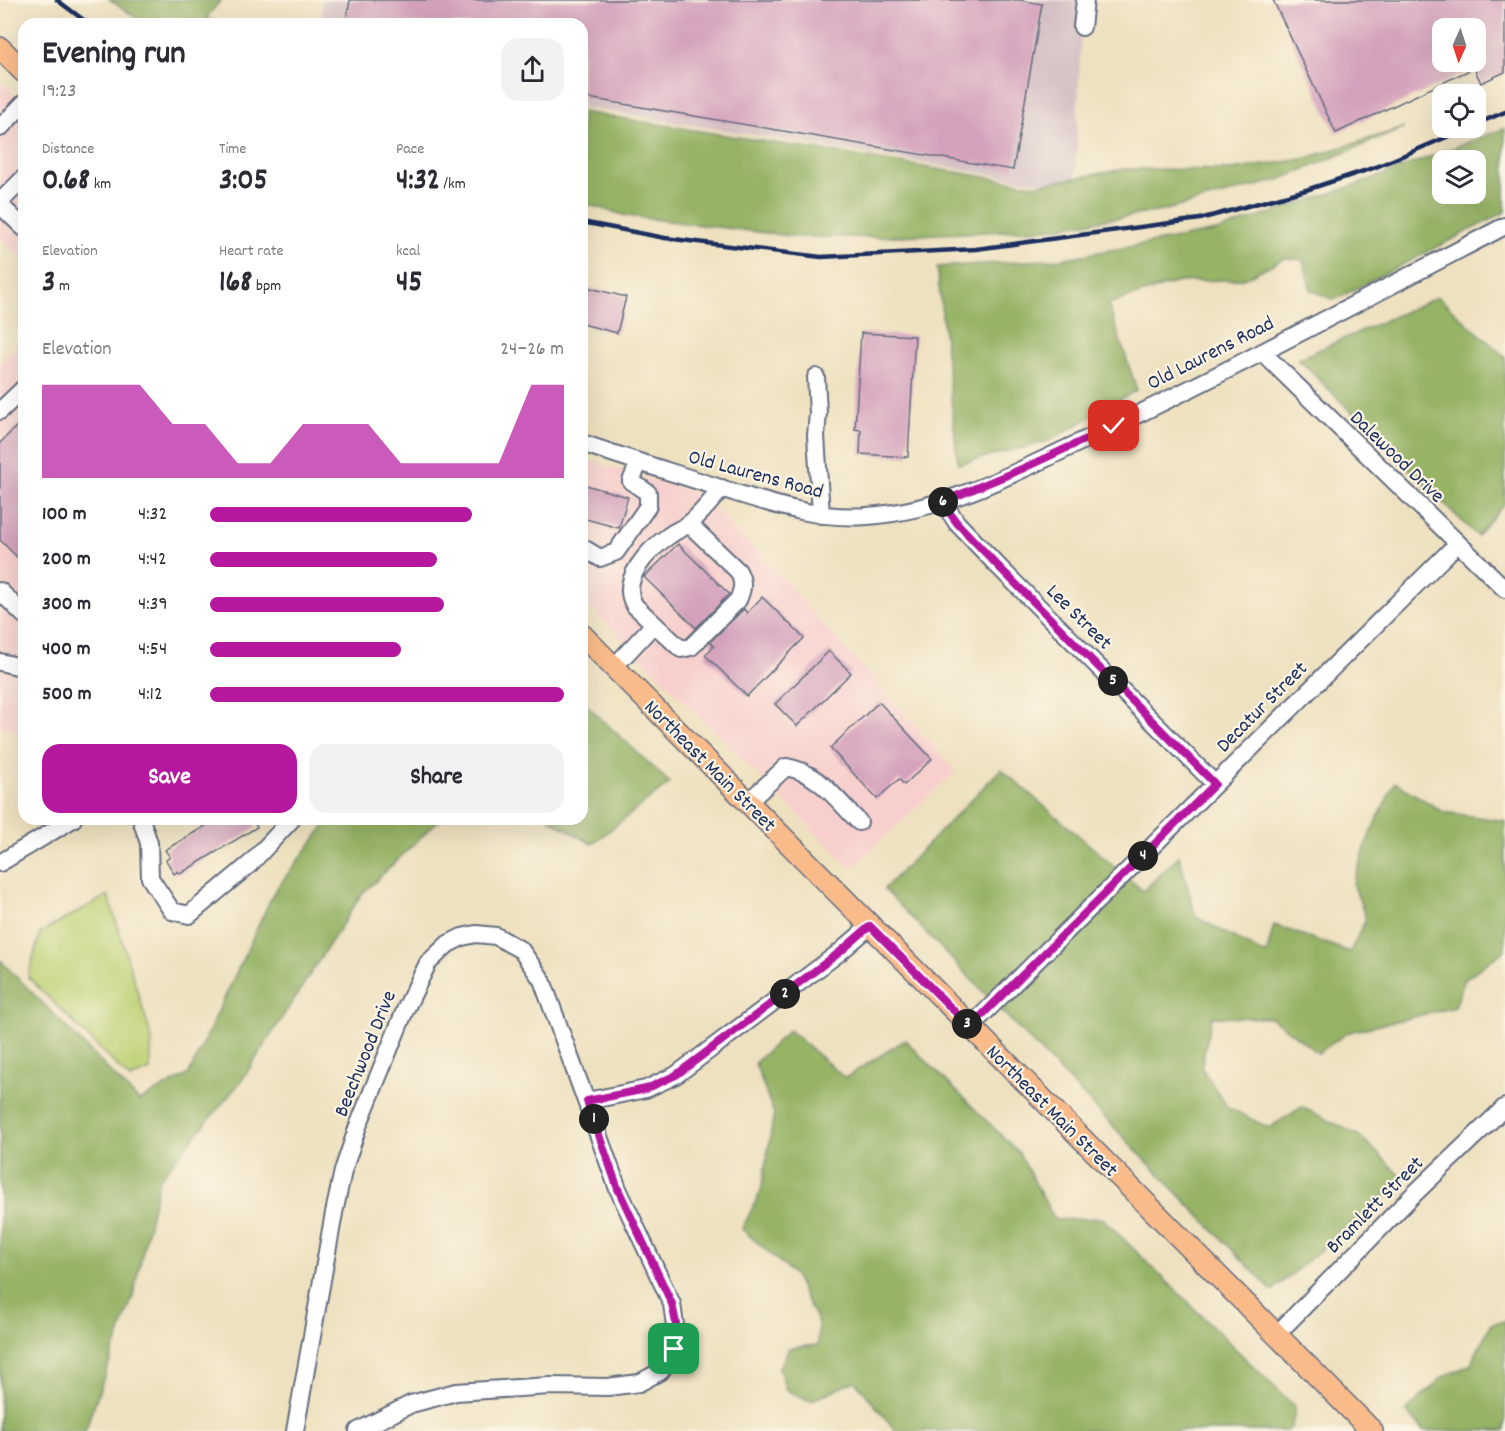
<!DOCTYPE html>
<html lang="en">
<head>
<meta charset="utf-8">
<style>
  body { margin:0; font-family:Dekko,sans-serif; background:#f2f2f3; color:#2b2b33; height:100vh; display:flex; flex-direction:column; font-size:22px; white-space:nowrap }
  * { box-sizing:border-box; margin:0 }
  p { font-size:20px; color:#7c7c81 }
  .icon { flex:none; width:33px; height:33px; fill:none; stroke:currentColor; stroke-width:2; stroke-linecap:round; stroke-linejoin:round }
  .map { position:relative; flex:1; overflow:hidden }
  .details { position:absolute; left:18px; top:18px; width:570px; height:807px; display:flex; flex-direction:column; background:#fff; border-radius:18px; box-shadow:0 6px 24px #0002 }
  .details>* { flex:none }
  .needle { width:39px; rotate:183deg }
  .fabs { position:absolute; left:1432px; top:18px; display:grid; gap:12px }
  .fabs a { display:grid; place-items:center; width:54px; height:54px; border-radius:12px; background:#fff; box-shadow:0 6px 24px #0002; font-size:30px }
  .pin { position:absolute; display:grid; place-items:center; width:51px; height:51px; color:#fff; margin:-26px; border-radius:12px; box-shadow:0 3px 9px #0006 }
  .km { position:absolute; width:30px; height:30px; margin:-15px; border-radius:50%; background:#222; color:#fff; font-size:16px; line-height:30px; text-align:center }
  .round { display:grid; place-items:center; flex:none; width:63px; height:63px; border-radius:18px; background:#f2f2f3 }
  .overview { display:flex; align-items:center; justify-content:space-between; height:102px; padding:0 24px }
  h1 { font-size:33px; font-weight:700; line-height:45px }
  .stats { display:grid; grid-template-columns:repeat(3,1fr); gap:9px; height:102px; padding:6px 24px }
  .stats div { display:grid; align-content:center }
  .stats b { font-size:30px; font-weight:700 }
  .stats small { font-size:16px; font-weight:400 }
  .stats p { font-size:16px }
  .chart { height:168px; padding:12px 24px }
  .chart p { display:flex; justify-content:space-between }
  .chart svg { width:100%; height:108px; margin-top:6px; fill:#b5179e; opacity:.7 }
  .primary-button { display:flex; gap:12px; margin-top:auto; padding:12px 24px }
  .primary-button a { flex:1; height:69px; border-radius:18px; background:#b5179e; color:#fff; font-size:24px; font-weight:700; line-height:69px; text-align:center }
  .primary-button a+a { background:#f2f2f3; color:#2b2b33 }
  ul { padding:0 24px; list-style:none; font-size:20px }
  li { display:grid; grid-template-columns:96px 72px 1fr; align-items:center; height:45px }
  li i { height:15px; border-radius:8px; background:#b5179e }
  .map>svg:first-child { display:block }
  .built { fill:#f7d0cd }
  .industrial { fill:#d2bec3 }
  .green { fill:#bdd174; stroke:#6c8069; stroke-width:1.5 }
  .forest { fill:#96b366; stroke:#587162; stroke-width:1.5; fill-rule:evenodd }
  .building { fill:#d4a1bc; fill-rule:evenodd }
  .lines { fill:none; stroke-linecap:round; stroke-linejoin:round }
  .minor-casing { stroke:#656d80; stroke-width:20 }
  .major-casing { stroke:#656d80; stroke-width:24 }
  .minor { stroke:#fff; stroke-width:16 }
  .major { stroke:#fabb8b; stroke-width:21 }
  .rail { stroke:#1b2f5e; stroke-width:4.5 }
  .route-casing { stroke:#fff; stroke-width:12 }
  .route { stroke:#b5179e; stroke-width:8 }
  .labels { text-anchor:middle; stroke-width:4.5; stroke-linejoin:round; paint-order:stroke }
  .street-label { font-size:21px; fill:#1b2f5e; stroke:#fcf5e5 }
</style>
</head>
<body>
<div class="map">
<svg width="1505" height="1431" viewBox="0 0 1505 1431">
  <rect width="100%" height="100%" fill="#fcf5e5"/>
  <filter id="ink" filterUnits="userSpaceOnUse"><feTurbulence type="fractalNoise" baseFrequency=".0167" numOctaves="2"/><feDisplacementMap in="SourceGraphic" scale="12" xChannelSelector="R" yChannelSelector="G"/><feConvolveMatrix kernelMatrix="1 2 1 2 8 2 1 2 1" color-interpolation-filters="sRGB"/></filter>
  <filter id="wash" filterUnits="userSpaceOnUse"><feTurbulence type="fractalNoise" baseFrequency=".008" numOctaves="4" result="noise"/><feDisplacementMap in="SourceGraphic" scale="24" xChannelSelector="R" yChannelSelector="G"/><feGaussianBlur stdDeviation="1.35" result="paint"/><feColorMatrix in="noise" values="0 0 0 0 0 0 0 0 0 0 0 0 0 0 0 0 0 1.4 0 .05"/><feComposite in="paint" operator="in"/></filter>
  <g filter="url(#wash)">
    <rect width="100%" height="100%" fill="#eee1bf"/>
    <!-- built -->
    <path class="built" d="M0,81L24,105V262L0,236Z
      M24,338V735L0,726V363Z
      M582,458L701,495L773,569L956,771L851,868L582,599Z"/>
    <!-- industrial -->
    <path class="industrial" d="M322,0H1082L1075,188L582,107V24H322Z"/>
    <!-- green -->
    <path class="green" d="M108,895L152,1039L150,1070L130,1079L28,977L40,933Z"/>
    <!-- forest -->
    <path class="forest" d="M110,0H221L206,18L220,24H146Z
      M582,112L1035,185L1125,169L1231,170L1303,159L1404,128L1279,180L1162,211L1046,229L878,237H799L627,216L582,203Z
      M1505,128V212L1334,300L1311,290L1303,260L1285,258L1243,279L1178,282L1108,304L1137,390L1049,441L958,464L937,267L1061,259L1217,231L1364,182ZM1476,160V194H1443V160Z
      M1438,297L1505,357V503L1477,536L1298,359Z
      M582,701L670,783L592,844L549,819H582Z
      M1001,769L1143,891L1179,856L1196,917L1266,955L1274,925L1350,952L1366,919L1353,883L1370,834L1395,782L1443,812L1505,821V950L1465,979L1455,1007L1349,1032L1318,1053L1272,1018L1212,1017L1201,1067L1227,1107L1269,1128L1302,1107L1360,1136L1404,1179L1272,1291L884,889Z
      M330,819H440L361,895L242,1080L159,1179L133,1296L85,1431H0V960L139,1101L189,1074L274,892Z
      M789,1030L845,1078L905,1040L1019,1153L1055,1220L1102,1218L1295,1407L1292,1427L1286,1431H896L855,1381L810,1401L786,1390L779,1368L789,1348L818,1345V1323L794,1275L742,1229L761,1191L774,1114L755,1063Z
      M1505,1321V1431H1424L1406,1411L1444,1376L1470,1365L1491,1324Z"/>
    <g id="blocks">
      <!-- building -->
      <path class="building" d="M350,0H1019L1042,4L1013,170L582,97V24H346Z
        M1273,0H1505V72L1481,83L1474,68L1336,133ZM1443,28H1476V62H1443Z
        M582,286L626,297L617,333L582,324Z
        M861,333L915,336L908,457L860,454L861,430L855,429Z
        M24,419V564L0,540V443Z
        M582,484L628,497L619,528L582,518Z
        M678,544L729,594L696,628L644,577Z
        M762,597L804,638L747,696L705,655L714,646L710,642L744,609L747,613Z
        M829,651L851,673L797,726L775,704Z
        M879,702L932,759L904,785L899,779L877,799L830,748Z
        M217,819H251L257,827L180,874L178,871L174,874L166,860L170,857L165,850Z"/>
    </g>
  </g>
  <g filter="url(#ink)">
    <use href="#blocks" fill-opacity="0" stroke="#656d80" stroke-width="1.5"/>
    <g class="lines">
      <!-- minor casing -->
      <g class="minor-casing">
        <path id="minor" d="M1082,27L1085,0
          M0,128L24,103
          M0,202L24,178
          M0,205L24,228
          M1262,352L1505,589
          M816,377L818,413L816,436L821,515
          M0,411L24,388
          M582,443C628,459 674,473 720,488C769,503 816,520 867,516C947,511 1022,469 1093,436C1232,370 1368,297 1505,226
          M943,502L957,523L997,565L1215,784
          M689,524L738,571C744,582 743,589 738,600L691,647L681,649L635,606C618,580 649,549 670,535C677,530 684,528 690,523C702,513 712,500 722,488
          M582,547L600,558L616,552L648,506V493L631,481L639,463
          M0,591L24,615
          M0,662L17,666L24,664
          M614,667L653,625
          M748,802L786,767C818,772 837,800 859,822
          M141,819L149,843L150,878L172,911L189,915L250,864L292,819
          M0,863L73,819
          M970,1027L1457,544
          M587,1101L646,1089L676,1075L840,952L870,926
          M1276,1335L1411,1197L1505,1107
          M295,1431L334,1213L343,1171L358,1126L406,1008L428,963L448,944L462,937L476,934L496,936L521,950L542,980L618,1189L672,1304L676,1333L674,1349L661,1371L639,1383L608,1387L550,1386L456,1392L411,1404L358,1431"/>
      </g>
      <!-- major casing -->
      <g class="major-casing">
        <path id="major" d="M0,48L24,72
          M582,635L1372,1431"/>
      </g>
      <!-- minor -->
      <use href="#minor" class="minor"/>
      <!-- major -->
      <use href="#major" class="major"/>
      <!-- rail -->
      <path class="rail" d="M57,0L89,24
        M1476,124L1505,112
        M582,222L665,238L821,257L976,249L1200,219L1306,190L1376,167L1468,128"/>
    </g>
  </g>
  <g class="lines" filter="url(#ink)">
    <!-- route casing -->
    <g class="route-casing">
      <path id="route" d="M674,1349L676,1323L672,1304L618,1189L587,1101L646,1089L676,1075L840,952L870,926L970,1027L1215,784L997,565L957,523L942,502L1024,468L1114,426"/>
    </g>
    <!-- route -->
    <use href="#route" class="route"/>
  </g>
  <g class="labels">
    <!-- street labels -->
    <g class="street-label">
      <text transform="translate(1210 352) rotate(-27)" y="7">Old Laurens Road</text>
      <text transform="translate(1398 456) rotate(44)" y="7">Dalewood Drive</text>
      <text transform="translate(756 473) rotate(15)" y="7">Old Laurens Road</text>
      <text transform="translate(1080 616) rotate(45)" y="7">Lee Street</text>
      <text transform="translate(1261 706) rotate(-45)" y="7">Decatur Street</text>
      <text transform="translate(711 765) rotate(45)" y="7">Northeast Main Street</text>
      <text transform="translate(364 1053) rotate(-68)" y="7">Beechwood Drive</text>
      <text transform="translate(1053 1110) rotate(45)" y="7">Northeast Main Street</text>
      <text transform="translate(1374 1204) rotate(-45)" y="7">Bramlett Street</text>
    </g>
  </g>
</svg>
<div class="fabs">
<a><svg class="needle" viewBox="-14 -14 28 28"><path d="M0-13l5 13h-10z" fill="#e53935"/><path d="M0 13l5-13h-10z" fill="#7c7c81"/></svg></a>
<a><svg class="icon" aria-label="locate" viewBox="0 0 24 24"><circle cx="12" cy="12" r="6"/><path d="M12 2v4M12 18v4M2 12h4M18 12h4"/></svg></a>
<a><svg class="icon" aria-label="layers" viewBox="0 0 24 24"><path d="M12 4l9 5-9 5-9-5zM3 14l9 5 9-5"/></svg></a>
</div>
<div class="pin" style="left:674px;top:1349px;background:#1e9e55"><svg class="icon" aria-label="arrive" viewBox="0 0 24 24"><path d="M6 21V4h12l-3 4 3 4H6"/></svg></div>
<div class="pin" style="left:1114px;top:426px;background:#d93025"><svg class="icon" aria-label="check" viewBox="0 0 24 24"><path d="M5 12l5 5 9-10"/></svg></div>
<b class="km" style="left:594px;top:1119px">1</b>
<b class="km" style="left:785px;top:994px">2</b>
<b class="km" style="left:967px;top:1024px">3</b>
<b class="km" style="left:1143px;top:856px">4</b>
<b class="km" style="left:1113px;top:681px">5</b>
<b class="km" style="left:943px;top:502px">6</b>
<section class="details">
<div class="overview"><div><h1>Evening run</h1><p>19:23</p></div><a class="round"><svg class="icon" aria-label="share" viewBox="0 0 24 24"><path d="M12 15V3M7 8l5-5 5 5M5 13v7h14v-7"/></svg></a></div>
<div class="stats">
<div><p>Distance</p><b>0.68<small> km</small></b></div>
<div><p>Time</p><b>3:05</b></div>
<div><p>Pace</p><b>4:32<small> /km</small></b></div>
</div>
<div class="stats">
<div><p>Elevation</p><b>3<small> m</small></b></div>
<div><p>Heart rate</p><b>168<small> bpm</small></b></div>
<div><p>kcal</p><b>45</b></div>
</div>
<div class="chart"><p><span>Elevation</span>24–26 m</p>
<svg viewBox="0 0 160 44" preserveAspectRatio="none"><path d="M0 44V6L10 6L20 6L30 6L40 22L50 22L60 38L70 38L80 22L90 22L100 22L110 38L120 38L130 38L140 38L150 6L160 6V44z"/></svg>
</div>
<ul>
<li><b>100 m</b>4:32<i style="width:74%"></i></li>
<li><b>200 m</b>4:42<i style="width:64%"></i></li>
<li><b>300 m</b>4:39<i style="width:66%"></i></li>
<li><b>400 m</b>4:54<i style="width:54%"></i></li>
<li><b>500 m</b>4:12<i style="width:100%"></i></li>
</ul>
<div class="primary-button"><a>Save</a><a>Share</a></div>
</section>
</div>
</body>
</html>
